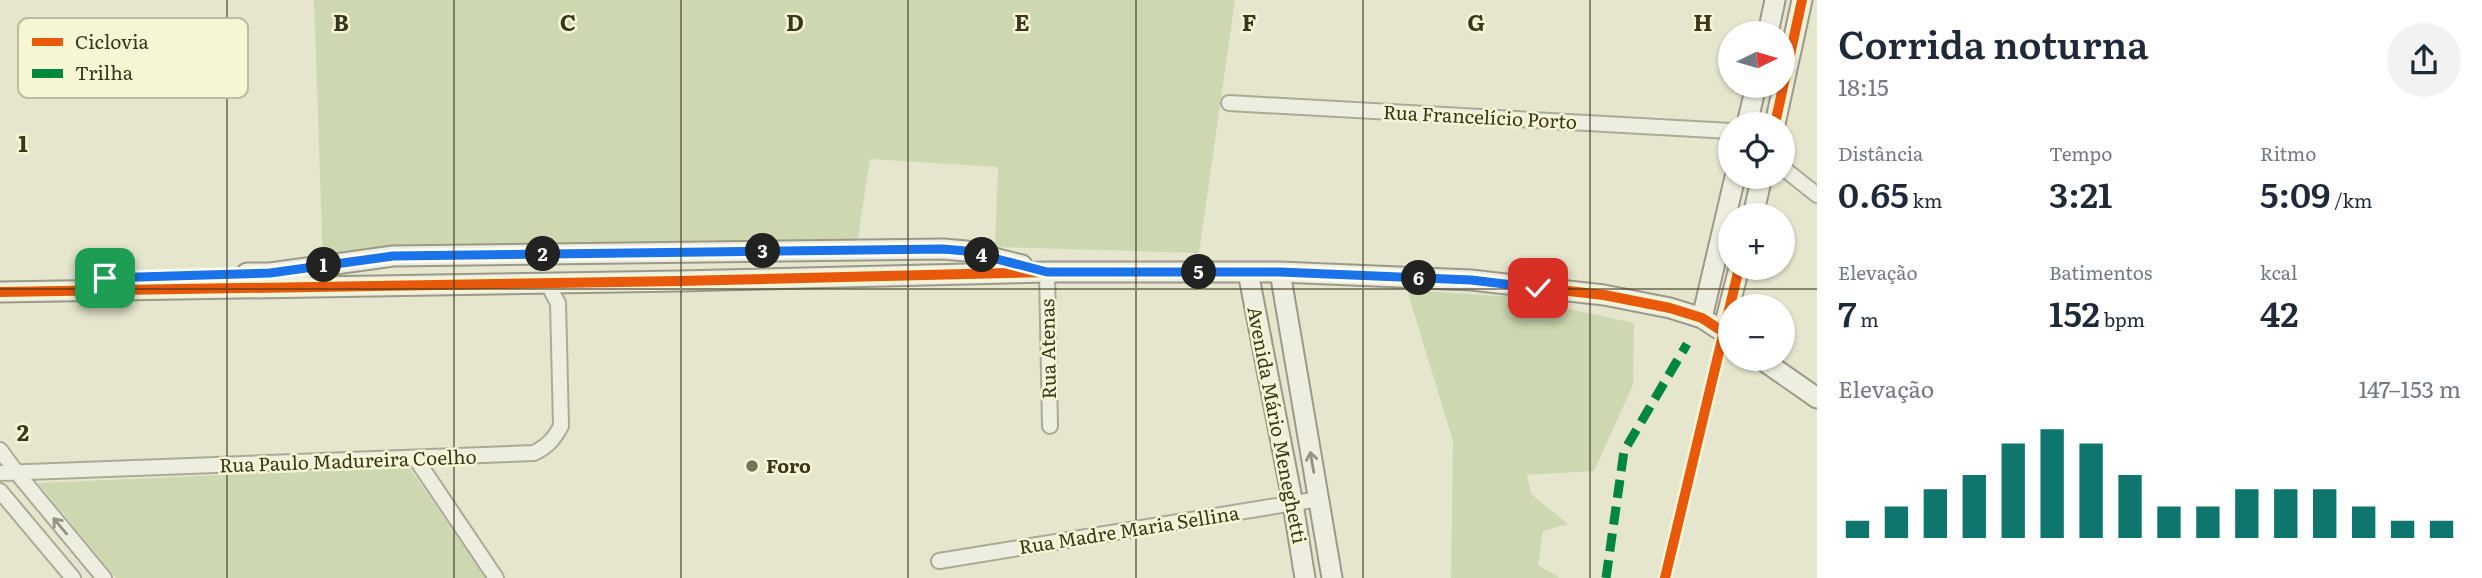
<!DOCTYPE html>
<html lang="pt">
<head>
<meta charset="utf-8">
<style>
  body { margin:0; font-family:Literata,serif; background:#f2f2f3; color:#1f2937; height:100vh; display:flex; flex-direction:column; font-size:26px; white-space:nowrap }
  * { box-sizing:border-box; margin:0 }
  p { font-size:23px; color:#747a83 }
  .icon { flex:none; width:38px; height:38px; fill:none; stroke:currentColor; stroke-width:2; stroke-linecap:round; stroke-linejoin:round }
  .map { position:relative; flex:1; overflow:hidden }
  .sheet { display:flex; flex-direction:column; background:#fff; width:665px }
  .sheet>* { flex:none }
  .needle { width:46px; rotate:85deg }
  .fabs { position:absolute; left:1718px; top:21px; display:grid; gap:14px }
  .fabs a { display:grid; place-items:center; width:77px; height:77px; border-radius:50%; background:#fff; box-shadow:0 2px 5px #0004; font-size:35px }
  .pin { position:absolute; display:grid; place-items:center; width:60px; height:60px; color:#fff; margin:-30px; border-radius:14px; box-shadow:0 4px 10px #0006 }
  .km { position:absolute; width:35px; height:35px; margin:-18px; border-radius:50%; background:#222; color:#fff; font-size:19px; line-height:35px; text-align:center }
  .round { display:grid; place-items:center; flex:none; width:74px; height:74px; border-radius:37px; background:#f2f2f3 }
  .overview { display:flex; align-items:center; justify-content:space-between; height:119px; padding:0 21px }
  h1 { font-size:38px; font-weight:600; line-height:52px }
  .stats { display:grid; grid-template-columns:repeat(3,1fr); gap:10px; height:119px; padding:7px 21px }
  .stats div { display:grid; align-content:center }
  .stats b { font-size:35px; font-weight:600 }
  .stats small { font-size:19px; font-weight:400 }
  .stats p { font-size:19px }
  .chart { height:196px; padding:14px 21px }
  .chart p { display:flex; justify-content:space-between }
  .chart svg { width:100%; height:126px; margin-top:7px; stroke:#0f766e; stroke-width:6 }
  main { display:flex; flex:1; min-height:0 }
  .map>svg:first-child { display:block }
  .green { fill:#cdd8b1 }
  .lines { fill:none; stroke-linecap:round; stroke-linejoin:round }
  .street-casing { stroke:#abaa97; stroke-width:18 }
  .secondary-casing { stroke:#9b9988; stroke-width:23 }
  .street { stroke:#eeeee0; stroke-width:14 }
  .secondary { stroke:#eeeee0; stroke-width:19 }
  .quiet { stroke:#00873e; stroke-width:9; stroke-dasharray:18 9; stroke-linecap:butt }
  .cycleway-casing { stroke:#f6f6d5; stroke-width:15 }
  .cycleway { stroke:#e8590c; stroke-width:10 }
  .oneway { stroke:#949280 }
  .route-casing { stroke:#fff; stroke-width:14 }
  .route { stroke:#1a73e8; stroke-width:9 }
  .grid { fill:none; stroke:#3a351f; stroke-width:2; stroke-opacity:0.55 }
  .poi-dot { fill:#76735d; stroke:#f6f6d5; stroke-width:2.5 }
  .labels { text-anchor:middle; stroke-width:5; stroke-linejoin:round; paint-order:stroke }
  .street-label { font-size:19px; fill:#3a351f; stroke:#f6f6d5 }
  .poi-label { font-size:19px; font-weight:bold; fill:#3a351f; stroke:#f6f6d5; text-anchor:start }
  .key { fill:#f6f6d5; stroke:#bebc9e; stroke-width:2 }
  .key-label { font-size:19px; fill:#3a351f }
  .grid-label { font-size:23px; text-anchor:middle; font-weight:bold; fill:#3a351f; stroke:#f6f6d5; stroke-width:5; stroke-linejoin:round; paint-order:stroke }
</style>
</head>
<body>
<main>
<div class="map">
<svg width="1817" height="578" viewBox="0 0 1817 578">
  <rect width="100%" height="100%" fill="#e6e6cf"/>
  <!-- green -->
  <path class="green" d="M314,0H1235L1199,253L995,247L998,167L870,159L855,256L323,262Z
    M1407,290L1514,297L1634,323L1633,385L1594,471L1527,475L1531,494L1568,524L1543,531L1538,565L1560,578H1451L1453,441Z
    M409,467L486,578H116L38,483Z"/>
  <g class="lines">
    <!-- street casing -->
    <g class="street-casing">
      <path id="street" d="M1229,103L1731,131
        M1783,168L1817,195
        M1047,272L1050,426
        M0,450L17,473L104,578
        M416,459L496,578
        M0,473L534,453C548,446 554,439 561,426L558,303L547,283
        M0,491L73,578
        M939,561L1319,499"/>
    </g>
    <!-- secondary casing -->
    <g class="secondary-casing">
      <path id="secondary" d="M1768,33L1775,0
        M1747,124L1756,86
        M1775,124L1802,0
        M1753,215L1762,177
        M1248,272L1293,504L1305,578
        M1280,272L1332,578
        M247,273H270L393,256L943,249L966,251L1022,265
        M0,292L680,281L1047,272H1280L1471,280L1604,295L1670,308L1702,318L1731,337
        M1702,318L1735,177
        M1723,331L1739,268
        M1761,359L1817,398"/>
    </g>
    <!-- street -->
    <use href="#street" class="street"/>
    <!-- secondary -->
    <use href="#secondary" class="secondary"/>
    <!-- quiet -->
    <path class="quiet" d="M1606,578L1624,451L1687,344"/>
    <!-- cycleway casing -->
    <g class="cycleway-casing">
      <path id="cycleway" d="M1775,124L1802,0
        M0,292L680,281L1047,272H1280L1471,280L1604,295L1670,308L1702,318L1731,337
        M1665,578L1739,268"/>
    </g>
    <!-- cycleway -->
    <use href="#cycleway" class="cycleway"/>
  </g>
  <!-- one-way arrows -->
  <defs><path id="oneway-shaft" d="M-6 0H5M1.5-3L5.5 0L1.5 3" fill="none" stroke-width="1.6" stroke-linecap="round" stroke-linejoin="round" transform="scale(1.75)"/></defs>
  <g class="oneway">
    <use href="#oneway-shaft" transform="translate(1312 462) rotate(-100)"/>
    <use href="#oneway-shaft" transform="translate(60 526) rotate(-130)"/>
  </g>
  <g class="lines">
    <!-- route casing -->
    <g class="route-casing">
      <path id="route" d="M105,278L270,273L393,256L943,249L966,251L1047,272H1280L1471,280L1538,288"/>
    </g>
    <!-- route -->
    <use href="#route" class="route"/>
  </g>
  <!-- grid -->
  <path class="grid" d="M227,0V578M454,0V578M681,0V578M908,0V578M1136,0V578M1363,0V578M1590,0V578M0,289H1817"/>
  <!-- markers -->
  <circle class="poi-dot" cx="752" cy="466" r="7"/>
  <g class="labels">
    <!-- street labels -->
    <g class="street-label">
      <text transform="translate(1480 117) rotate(3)" y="7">Rua Francelício Porto</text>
      <text transform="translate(1048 349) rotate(-91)" y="7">Rua Atenas</text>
      <text transform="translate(1277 425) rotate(79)" y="7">Avenida Mário Meneghetti</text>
      <text transform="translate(348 461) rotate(-2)" y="7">Rua Paulo Madureira Coelho</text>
      <text transform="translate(1129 530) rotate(-9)" y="7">Rua Madre Maria Sellina</text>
    </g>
    <!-- poi labels -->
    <g class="poi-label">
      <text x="766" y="473">Foro</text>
    </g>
  </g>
  <!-- legend -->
  <rect x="18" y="18" width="230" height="80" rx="10" class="key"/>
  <rect x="32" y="38" width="31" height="8" fill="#e8590c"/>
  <rect x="32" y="69" width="31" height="9" fill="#00873e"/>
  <g class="key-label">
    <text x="75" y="49">Ciclovia</text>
    <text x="75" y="80">Trilha</text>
  </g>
  <g class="grid-label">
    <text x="341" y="31">B</text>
    <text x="568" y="31">C</text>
    <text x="795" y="31">D</text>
    <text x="1022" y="31">E</text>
    <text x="1249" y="31">F</text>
    <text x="1476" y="31">G</text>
    <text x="1703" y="31">H</text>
    <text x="23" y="152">1</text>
    <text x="23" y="441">2</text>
  </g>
</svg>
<div class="fabs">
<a><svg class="needle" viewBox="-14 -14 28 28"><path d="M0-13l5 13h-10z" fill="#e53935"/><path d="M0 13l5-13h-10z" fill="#747a83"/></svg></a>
<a><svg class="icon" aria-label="locate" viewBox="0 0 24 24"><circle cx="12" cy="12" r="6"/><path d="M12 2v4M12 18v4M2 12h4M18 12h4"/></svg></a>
<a>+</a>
<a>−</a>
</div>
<div class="pin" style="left:105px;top:278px;background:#1e9e55"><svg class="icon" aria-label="arrive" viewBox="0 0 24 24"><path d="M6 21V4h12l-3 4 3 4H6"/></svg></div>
<div class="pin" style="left:1538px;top:288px;background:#d93025"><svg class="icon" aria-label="check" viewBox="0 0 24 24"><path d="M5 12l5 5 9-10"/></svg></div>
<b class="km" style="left:324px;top:265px">1</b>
<b class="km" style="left:543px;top:254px">2</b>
<b class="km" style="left:763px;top:251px">3</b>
<b class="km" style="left:982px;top:255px">4</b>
<b class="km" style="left:1199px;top:272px">5</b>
<b class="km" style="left:1419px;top:278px">6</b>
</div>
<section class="sheet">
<div class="overview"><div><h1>Corrida noturna</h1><p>18:15</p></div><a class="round"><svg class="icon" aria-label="share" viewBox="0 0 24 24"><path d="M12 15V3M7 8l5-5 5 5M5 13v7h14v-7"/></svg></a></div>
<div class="stats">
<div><p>Distância</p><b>0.65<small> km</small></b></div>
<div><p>Tempo</p><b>3:21</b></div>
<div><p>Ritmo</p><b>5:09<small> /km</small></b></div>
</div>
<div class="stats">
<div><p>Elevação</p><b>7<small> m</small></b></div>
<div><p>Batimentos</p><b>152<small> bpm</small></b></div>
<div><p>kcal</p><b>42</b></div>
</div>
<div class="chart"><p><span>Elevação</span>147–153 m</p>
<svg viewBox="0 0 160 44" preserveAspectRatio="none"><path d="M5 44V38M15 44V33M25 44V27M35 44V22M45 44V11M55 44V6M65 44V11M75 44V22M85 44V33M95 44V33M105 44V27M115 44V27M125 44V27M135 44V33M145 44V38M155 44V38"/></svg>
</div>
</section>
</main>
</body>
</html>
